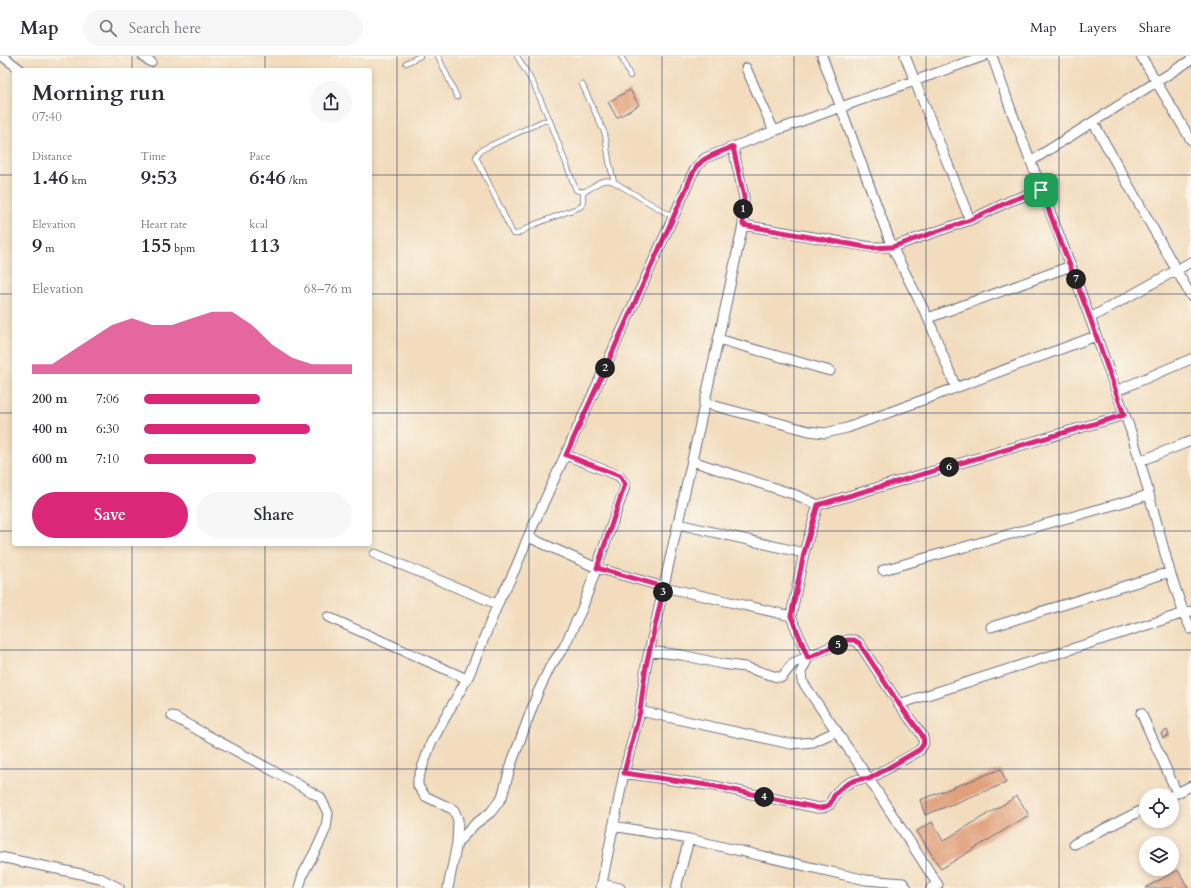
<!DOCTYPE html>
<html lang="en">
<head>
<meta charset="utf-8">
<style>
  body { margin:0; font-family:Cardo,serif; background:#f7f7f7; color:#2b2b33; height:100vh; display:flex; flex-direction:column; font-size:15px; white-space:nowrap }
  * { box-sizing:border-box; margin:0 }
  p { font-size:13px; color:#7c7c81 }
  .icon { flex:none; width:22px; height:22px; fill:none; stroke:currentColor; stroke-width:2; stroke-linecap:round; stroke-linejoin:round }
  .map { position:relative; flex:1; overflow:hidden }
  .drawer { position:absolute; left:12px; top:12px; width:360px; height:478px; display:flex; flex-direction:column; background:#fff; border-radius:4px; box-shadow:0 2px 6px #0003 }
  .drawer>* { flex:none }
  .fabs { position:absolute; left:1139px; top:732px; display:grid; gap:8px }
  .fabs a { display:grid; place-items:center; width:40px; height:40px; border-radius:50%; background:#fff; box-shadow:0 2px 6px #0003; font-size:20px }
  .pin { position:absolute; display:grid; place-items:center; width:34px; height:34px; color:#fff; margin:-17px; border-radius:8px; box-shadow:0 2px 6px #0006 }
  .km { position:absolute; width:20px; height:20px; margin:-10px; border-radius:50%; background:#222; color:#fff; font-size:11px; line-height:20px; text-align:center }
  .round { display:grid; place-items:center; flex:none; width:42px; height:42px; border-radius:21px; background:#f7f7f7 }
  .overview { display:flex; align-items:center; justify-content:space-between; height:68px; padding:0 20px }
  h1 { font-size:22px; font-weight:600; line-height:30px }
  .metrics { display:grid; grid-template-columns:repeat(3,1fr); gap:6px; height:68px; padding:4px 20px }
  .metrics div { display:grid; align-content:center }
  .metrics b { font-size:20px; font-weight:600 }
  .metrics small { font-size:11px; font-weight:400 }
  .metrics p { font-size:11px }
  .chart { height:112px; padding:8px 20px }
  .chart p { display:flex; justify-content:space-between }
  .chart svg { width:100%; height:72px; margin-top:4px; fill:#db2777; opacity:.7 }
  .action { display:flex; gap:8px; margin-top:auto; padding:8px 20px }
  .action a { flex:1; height:46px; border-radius:24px; background:#db2777; color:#fff; font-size:16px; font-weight:600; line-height:46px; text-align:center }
  .action a+a { background:#f7f7f7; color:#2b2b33 }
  ul { padding:0 20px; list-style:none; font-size:13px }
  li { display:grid; grid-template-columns:64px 48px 1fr; align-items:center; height:30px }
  li i { height:10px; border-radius:5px; background:#db2777 }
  header { display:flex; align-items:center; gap:24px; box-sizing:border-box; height:56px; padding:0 20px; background:#fff; border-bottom:1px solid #e1e1e2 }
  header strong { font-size:19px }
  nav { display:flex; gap:22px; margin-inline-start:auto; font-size:14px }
  .search { width:280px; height:36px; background:#f7f7f7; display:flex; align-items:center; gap:10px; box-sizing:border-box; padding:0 14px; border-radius:22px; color:#7c7c81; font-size:15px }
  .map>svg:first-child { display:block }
  .building { fill:#e0a07c }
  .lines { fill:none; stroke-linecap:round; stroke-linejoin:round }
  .service-casing { stroke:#666c7f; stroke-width:6 }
  .minor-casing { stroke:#666c7f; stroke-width:11 }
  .service { stroke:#fff; stroke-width:4.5 }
  .minor { stroke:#fff; stroke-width:9 }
  .route-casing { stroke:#fff; stroke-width:8 }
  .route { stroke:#db2777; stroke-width:5 }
  .grid { fill:none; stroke:#1b2f5e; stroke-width:1; stroke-opacity:0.55 }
</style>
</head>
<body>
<header>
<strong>Map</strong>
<div class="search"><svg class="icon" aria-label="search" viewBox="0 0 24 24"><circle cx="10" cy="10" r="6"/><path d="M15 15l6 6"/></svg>Search here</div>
<nav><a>Map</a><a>Layers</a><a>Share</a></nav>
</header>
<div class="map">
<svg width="1191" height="832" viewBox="0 0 1191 832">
  <rect width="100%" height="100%" fill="#fbf7ec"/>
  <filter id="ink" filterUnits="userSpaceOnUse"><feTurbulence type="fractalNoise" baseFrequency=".025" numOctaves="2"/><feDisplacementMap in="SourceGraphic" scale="8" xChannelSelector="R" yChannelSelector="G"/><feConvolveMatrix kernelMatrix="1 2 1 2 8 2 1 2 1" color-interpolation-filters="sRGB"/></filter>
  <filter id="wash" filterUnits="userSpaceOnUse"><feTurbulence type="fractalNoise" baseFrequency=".012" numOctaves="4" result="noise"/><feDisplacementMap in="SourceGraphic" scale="16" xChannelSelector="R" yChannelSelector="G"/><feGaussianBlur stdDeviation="0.9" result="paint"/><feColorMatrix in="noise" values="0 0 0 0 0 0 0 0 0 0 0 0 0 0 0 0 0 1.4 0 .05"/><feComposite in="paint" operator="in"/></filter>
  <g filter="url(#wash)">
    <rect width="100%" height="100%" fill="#f2dcbd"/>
    <g id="blocks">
      <!-- building -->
      <path class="building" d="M630,34L639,49L617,62L608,46Z
        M1167,674L1169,679L1163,682L1161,677Z
        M1001,713L1006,727L925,759L920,744Z
        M1017,740L1029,759L941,813L917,775L932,766L943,785Z
        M1178,814L1188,832H1145Z"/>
    </g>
  </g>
  <g filter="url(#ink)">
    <use href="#blocks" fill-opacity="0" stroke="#666c7f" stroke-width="1"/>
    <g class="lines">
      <!-- service casing -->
      <g class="service-casing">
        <path id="service" d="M438,0L457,41
          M517,0L534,29L550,65
          M621,0L630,20
          M406,7L420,0
          M582,28L605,78L609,105L614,126
          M583,136V148L580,151L533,169L517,178H513L476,101L480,95L487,91L543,65H550L576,134C592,141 594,119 614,126L673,161"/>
      </g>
      <!-- minor casing -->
      <g class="minor-casing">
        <path id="minor" d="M2,0L21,14
          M143,0L151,6
          M822,0L892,191L928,262L956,332
          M905,0L970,164
          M992,0L1011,54L1071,210L1130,373L1140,405L1170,516L1184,558L1191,573
          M1141,0L1191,84
          M746,12L774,75
          M1093,66L1191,240
          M1031,105L1191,4
          M743,169L871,191H892L970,164L1010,145L1041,134
          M928,262L1071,210
          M1090,262L1191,206
          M718,283L830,315
          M1116,335L1191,303
          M704,347L809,375L825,377L847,372L1096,280
          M692,405L796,439L818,449
          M1140,405L1191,385
          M678,468L804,497
          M528,481L597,512L664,531L791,560L804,497L818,449L1124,359
          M375,498L497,548
          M883,514L1149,439
          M791,560L808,602L801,616L802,625L869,723L938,829L931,832
          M328,561L467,623
          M991,571L1170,516
          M899,648L1191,555
          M640,655L791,688L813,686L837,675
          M1141,657L1177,737
          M172,660L299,729L320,741L328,757L326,772L319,788L303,818L299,832
          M624,717L714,730L818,752C822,752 827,751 830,748C832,746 832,742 834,740C841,729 857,721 869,723L919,695C924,689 925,686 922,679L899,648L859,587L854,584H847L793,607L782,621H777L745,611L722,608L682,599L649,595
          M1173,739L1191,730
          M613,770L689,783L866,824L903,827L907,832
          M457,787L475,768L491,756L502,741L512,706L538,636L550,611L564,591L582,553L624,434L625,428L619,420L566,399
          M1074,788L1146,752
          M0,801L100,822L119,832
          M602,828L620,832
          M448,832L457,787L458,764L454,754L425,740L418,730V723L431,687L469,619L501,540C513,522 520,501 528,481L687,131C691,119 695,111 705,102L774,75L984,0
          M601,832L624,717L640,655L646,610L699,373L743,169L744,141L733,91
          M676,832L689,783"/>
      </g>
      <!-- service -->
      <use href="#service" class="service"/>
      <!-- minor -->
      <use href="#minor" class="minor"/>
    </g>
  </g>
  <g class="lines" filter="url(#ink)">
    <!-- route casing -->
    <g class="route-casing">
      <path id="route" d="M733,91L744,141L743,169L871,192L892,191L970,164L1010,145L1041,134L1090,262L1124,359L818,449L804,497L791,560L808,602L847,584H854L859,587L899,648L922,679C925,686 924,689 919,694L869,723C857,721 841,729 834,740C832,742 832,746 830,748C827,751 822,752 818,752L714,730L624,717L640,655L646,610L664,531L597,512L625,428L620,420L566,399L687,131C697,102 706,101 733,91Z"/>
    </g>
    <!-- route -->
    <use href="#route" class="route"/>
  </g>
  <!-- grid -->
  <path class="grid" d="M132,0V14M265,0V14M397,0V832M529,0V832M662,0V832M794,0V832M926,0V832M1059,0V832M0,119H14M370,119H1191M0,238H14M370,238H1191M0,357H14M370,357H1191M0,475H14M370,475H1191M132,488V832M265,488V832M0,594H1191M0,713H1191"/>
</svg>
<div class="fabs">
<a><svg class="icon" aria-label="locate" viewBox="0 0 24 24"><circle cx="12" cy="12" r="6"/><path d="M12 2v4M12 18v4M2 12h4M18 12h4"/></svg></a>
<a><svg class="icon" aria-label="layers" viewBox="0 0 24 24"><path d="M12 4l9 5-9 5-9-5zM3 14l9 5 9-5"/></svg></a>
</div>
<div class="pin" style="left:1041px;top:134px;background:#1e9e55"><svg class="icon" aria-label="arrive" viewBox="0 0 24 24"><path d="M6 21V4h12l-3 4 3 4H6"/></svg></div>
<b class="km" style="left:743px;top:153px">1</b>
<b class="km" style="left:605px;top:312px">2</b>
<b class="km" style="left:663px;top:536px">3</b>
<b class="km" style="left:764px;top:741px">4</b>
<b class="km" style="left:838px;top:589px">5</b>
<b class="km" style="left:949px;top:411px">6</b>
<b class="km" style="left:1076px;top:223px">7</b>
<section class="drawer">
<div class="overview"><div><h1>Morning run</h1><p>07:40</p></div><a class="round"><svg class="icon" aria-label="share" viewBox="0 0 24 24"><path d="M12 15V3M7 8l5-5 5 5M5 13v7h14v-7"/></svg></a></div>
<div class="metrics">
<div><p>Distance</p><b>1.46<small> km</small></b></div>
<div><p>Time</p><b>9:53</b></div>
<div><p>Pace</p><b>6:46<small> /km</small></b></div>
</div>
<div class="metrics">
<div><p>Elevation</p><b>9<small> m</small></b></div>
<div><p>Heart rate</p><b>155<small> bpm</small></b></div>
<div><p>kcal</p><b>113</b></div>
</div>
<div class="chart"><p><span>Elevation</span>68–76 m</p>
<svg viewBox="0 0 160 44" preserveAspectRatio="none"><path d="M0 44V38L10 38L20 30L30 22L40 14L50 10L60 14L70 14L80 10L90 6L100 6L110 14L120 26L130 34L140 38L150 38L160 38V44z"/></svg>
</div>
<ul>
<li><b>200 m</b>7:06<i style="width:56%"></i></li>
<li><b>400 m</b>6:30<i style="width:80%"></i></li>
<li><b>600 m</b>7:10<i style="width:54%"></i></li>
</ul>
<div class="action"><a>Save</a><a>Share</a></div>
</section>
</div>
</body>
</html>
